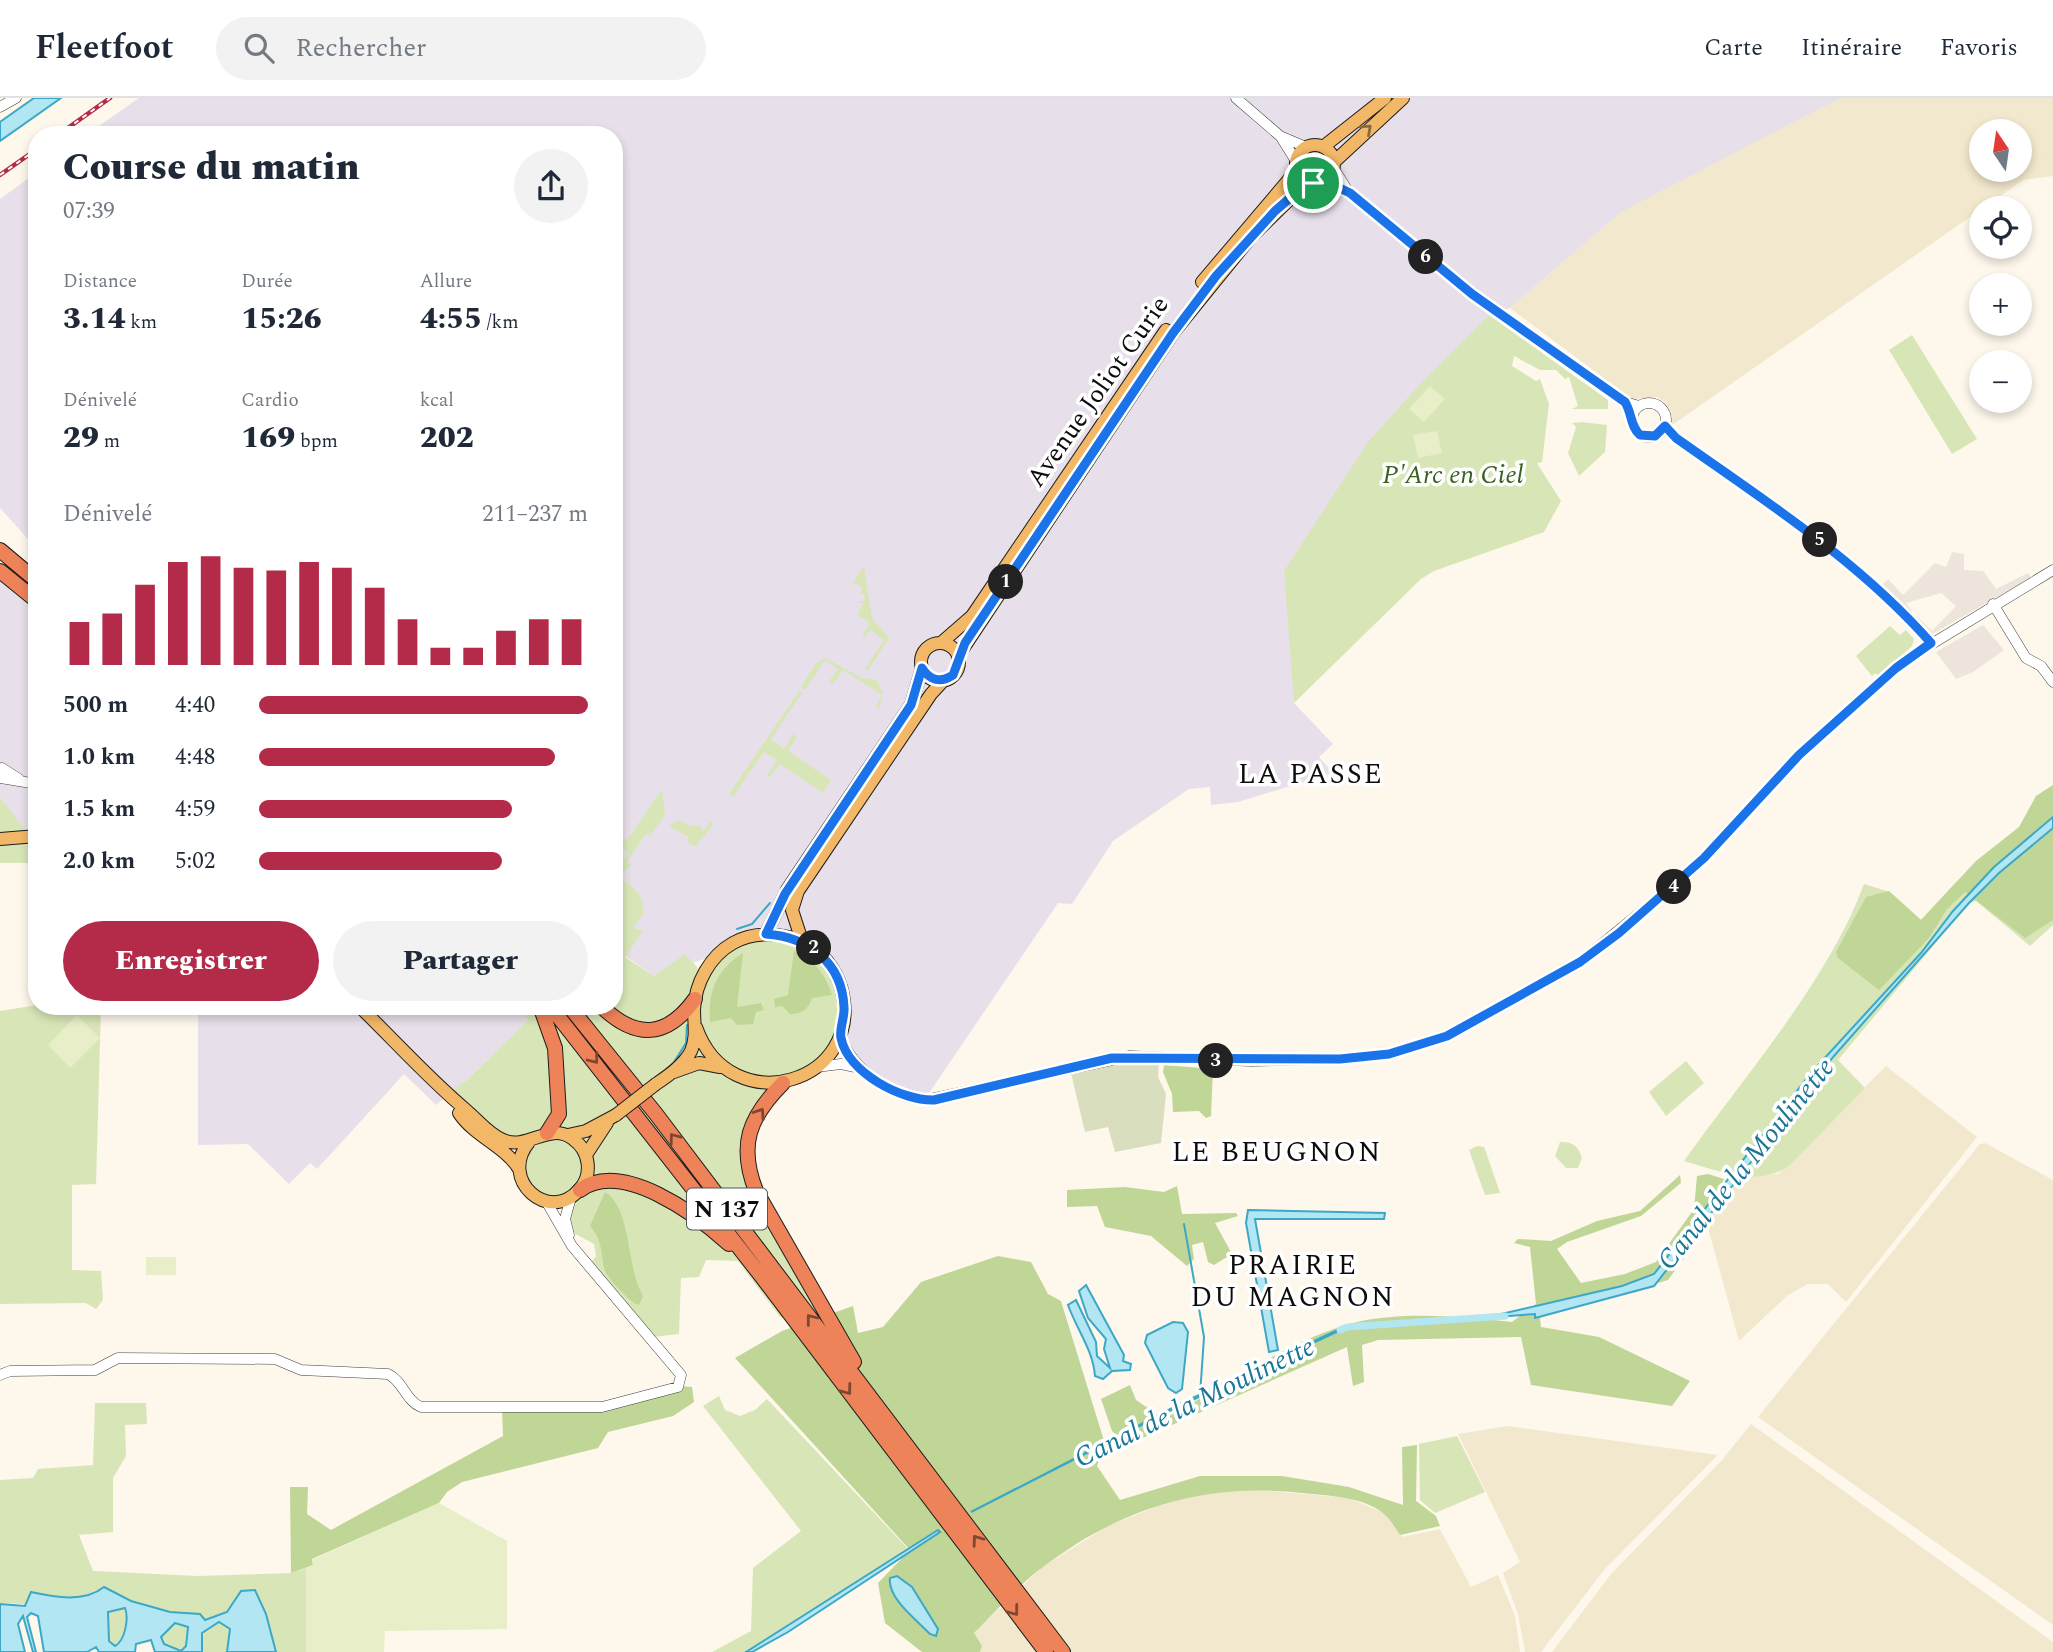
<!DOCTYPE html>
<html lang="fr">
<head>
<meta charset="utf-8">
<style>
  body { margin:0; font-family:Spectral,serif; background:#f2f2f3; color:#1f2937; height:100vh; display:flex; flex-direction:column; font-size:26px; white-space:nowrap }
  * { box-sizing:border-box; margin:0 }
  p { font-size:23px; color:#747a83 }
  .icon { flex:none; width:38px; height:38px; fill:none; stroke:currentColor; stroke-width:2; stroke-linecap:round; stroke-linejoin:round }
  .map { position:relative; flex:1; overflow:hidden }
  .drawer { position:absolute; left:28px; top:28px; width:595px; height:889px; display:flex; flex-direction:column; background:#fff; border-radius:28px; box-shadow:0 4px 10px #0003 }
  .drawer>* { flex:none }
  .needle { width:46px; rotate:347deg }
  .fabs { position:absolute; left:1969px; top:21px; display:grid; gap:14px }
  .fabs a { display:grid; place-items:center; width:63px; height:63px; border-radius:50%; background:#fff; box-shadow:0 4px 10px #0003; font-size:35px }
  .pin { position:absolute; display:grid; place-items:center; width:60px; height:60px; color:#fff; margin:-30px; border:4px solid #fff; border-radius:50%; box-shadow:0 2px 7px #0007 }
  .km { position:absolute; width:35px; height:35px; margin:-18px; border-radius:50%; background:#222; color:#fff; font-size:19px; line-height:35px; text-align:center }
  .round { display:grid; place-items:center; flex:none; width:74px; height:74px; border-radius:37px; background:#f2f2f3 }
  .summary { display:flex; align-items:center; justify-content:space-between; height:119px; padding:0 35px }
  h1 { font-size:38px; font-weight:800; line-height:52px }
  .metrics { display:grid; grid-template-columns:repeat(3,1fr); gap:10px; height:119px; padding:7px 35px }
  .metrics div { display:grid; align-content:center }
  .metrics b { font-size:30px; font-weight:800 }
  .metrics small { font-size:19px; font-weight:400 }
  .metrics p { font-size:19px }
  .chart { height:196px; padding:14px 35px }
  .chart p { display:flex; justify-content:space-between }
  .chart svg { width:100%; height:126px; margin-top:7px; stroke:#b42b4a; stroke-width:6 }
  .primary-button { display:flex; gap:14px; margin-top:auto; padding:14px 35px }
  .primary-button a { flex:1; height:80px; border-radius:42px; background:#b42b4a; color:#fff; font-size:28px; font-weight:800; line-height:80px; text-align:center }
  .primary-button a+a { background:#f2f2f3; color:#1f2937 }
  ul { padding:0 35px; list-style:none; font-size:23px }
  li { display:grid; grid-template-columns:112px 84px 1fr; align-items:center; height:52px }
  li i { height:18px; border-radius:9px; background:#b42b4a }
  header { display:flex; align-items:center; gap:42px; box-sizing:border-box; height:98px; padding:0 35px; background:#fff; border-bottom:2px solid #e0e1e3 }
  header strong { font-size:33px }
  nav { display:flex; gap:38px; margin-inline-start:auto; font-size:24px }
  .search { width:490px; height:63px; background:#f2f2f3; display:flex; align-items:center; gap:18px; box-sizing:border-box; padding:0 24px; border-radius:38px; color:#747a83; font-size:26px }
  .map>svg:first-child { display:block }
  .industrial { fill:#e7e0ea }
  .farmland { fill:#f2e8cd; fill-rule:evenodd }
  .green { fill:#d8e6b7 }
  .forest { fill:#bfd697 }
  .cemetery { fill:#d9debe }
  .pitch { fill:#e8eec8 }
  .plaza { fill:#ede5db }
  .water { fill:#b2e6f3; stroke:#3da8c6; stroke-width:2; fill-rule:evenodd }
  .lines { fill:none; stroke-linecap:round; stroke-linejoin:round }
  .stream { stroke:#3da8c6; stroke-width:2 }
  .canal { stroke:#b2e6f3; stroke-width:7 }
  .minor-casing { stroke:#3f3f3f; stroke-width:11 }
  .major-casing { stroke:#1d1d1d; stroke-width:14 }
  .highway-casing { stroke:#1d1d1d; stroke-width:16 }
  .minor { stroke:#fff; stroke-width:10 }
  .major { stroke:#f2b767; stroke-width:12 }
  .highway { stroke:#ee8259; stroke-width:14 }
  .rail-casing { stroke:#b42b4a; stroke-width:4.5 }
  .rail { stroke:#fff; stroke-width:2; stroke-dasharray:5; stroke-linecap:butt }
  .major-bridge-casing { stroke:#1d1d1d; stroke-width:14; stroke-linecap:butt }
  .major-bridge { stroke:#f2b767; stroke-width:12 }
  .oneway { stroke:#8a6a3e }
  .oneway2 { stroke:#7d4732 }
  .route-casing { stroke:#fff; stroke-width:14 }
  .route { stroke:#1a73e8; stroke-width:9 }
  .labels { text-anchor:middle; stroke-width:7; stroke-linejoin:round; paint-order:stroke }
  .shield { fill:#fff; stroke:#555; stroke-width:2 }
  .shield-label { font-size:24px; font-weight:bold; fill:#0c0c0c }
  .street-label { font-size:26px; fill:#0c0c0c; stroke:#fff }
  .park-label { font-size:26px; font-style:italic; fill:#38601f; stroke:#fff }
  .neighbourhood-label { font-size:28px; letter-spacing:2px; fill:#0c0c0c; stroke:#fff }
  .water-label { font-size:28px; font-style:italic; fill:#1b7797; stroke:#fff }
</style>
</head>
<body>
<header>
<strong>Fleetfoot</strong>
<div class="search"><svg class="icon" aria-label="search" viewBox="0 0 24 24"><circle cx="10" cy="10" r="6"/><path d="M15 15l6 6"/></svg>Rechercher</div>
<nav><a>Carte</a><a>Itinéraire</a><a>Favoris</a></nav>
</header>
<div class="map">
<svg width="2053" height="1554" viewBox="0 0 2053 1554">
  <rect width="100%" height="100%" fill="#fef7eb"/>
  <!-- industrial -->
  <path class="industrial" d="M139,0H1841L1619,116L1510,210L1489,217L1326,411L1291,462L1294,605L1333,646L1319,659L1333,675L1238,704L1211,707L1210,689L1189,691L1113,743L1072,806L1058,805L927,998L919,1002L860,970L840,938L719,856L654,878L614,850V37H86Z
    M37,74V451L0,410V101Z
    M0,479L37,510V733L25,734L0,699Z
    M198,908H518L528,922L467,982L436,1007L404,976L317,1071L310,1065L289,1086L248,1046L198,1047Z"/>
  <!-- farmland -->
  <path class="farmland" d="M1840,0H2053V78L2023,82L1671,328V314L1666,305L1657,299L1632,301L1510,210L1621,114ZM1981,33H2020V72H1981Z
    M1886,968L1977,1039L1846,1204L1828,1186H1808L1788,1197L1739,1243L1706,1122L1737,1078L1778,1076Z
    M1985,1045L2053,1082V1527L1758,1319L1980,1046Z
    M1751,1326L2053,1544V1554H1552L1611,1476L1723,1361Z
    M1508,1328L1718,1357L1604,1472L1541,1554H1525L1518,1516L1503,1475L1520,1464L1458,1336Z
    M1227,1389L1349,1400L1384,1415L1402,1439L1440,1431L1471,1489L1498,1477L1515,1518L1520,1554H980L982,1548L973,1536L1042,1469L1110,1427L1172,1403Z"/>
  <!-- green -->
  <path class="green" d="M1489,217L1608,302V311H1572L1578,308L1569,279L1565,281L1556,272H1540L1514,258L1512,268L1536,283L1540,281L1549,306L1542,364L1537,365L1561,403L1544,434L1434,473L1421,481L1294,605L1284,473L1368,344L1421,285Z
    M1912,237L1977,341L1952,356L1889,252Z
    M1582,324L1607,327L1605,354L1579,378L1568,355L1576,329L1572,325Z
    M864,468L872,520L889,540L868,572L865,571L884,542L870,532L865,539L862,537L870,525L857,516L863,506L858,503H865L864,495L860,496L862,489L856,485L851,488Z
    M1890,528L1900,537L1906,532L1914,541L1912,548L1879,578L1875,575L1872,578L1856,558Z
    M825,560L862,580L876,582L883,595L879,611L875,609L882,597L843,572L833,586L829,583L838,571L825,562L805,592L801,589L816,565Z
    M799,593L802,595L771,641L784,651L793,636L797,639L788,653L831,682L823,695L780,666L770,679L767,677L777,662L764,654L733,699L729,696Z
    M2053,687V827L2030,848L1976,803L1969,805L1838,962L1865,990L1790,1067C1760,1090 1718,1073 1684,1063C1743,980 1829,882 1864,786L1890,794L1921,822L1957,783L2018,730Z
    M662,691L665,717L650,738L646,735L627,764L631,768L622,775L618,769L628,755L614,745V733L627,742Z
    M0,699L30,738L37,765H0Z
    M678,722L691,728H700L703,734L711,723L714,726L695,749L687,744L688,739L669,728Z
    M614,777C632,787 643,793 644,815L633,830L643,833L625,859L654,878L685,856L697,869L699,877L719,856L766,836L802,844L837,877L844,913L827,959L783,985L752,1027L748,1073L825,1215L798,1226L780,1219L738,1163L706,1162L699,1179L681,1180L679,1236L653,1239L589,1167L596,1158L594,1146L568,1132L571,1100L555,1104L527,1092L523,1053L446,996L467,982L528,922L518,908H614Z
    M37,907L101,908L96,1086L72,1087V1172L101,1173L103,1202L96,1211L86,1205L0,1206V913Z
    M1686,963L1704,985L1666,1018L1649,994Z
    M1560,1044C1572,1044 1578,1047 1582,1060L1578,1070H1566L1555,1058Z
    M1477,1048L1484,1049L1486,1054L1500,1095L1485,1097L1469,1052Z
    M719,1298L725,1312L740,1318L755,1312L767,1301L910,1453L750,1554H712L751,1533L753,1470L801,1433L703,1308Z
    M95,1305H146L147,1326L125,1327L126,1358L113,1380V1434L79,1437L93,1473L198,1478L291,1475L306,1470V1554H275L266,1516L256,1493H241L225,1516L204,1521L200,1516L165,1513L131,1503L103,1490C80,1503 56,1500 31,1494L25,1506L0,1505V1382L33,1380L38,1371L93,1367Z
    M1457,1338L1485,1394L1435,1415L1420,1402L1419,1346Z
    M123,1509L127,1515L122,1543L115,1548L109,1543L108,1514Z
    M219,1524L227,1527L230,1533L227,1554H202V1535Z
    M175,1525L188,1529L186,1548L181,1553L164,1546L161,1539Z"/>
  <!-- forest -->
  <path class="forest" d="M2053,687V822L2025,840L1965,794L1947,811L1929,840L1879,892L1838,860L1836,854L1866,799L1889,793L1921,822L1976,763L2019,729L2036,698Z
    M794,853C814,861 826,877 832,897L812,900C808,912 802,916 790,916L782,908L775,909L774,901L788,897Z
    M743,855L737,909L761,905L764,912L756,914L753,926L737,927L731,920L710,924C708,893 716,872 743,855Z
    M1164,967L1213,971L1211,1018L1206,1020L1199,1013L1173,1014L1172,996L1163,974Z
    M1708,1076L1724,1081L1697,1142L1668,1182L1540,1220L1541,1229L1599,1239L1690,1283L1672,1308L1531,1287L1521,1239L1378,1242L1362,1247L1364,1284L1353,1288L1347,1249L1127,1347L1112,1333L1101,1301L1130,1287L1136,1302L1164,1321C1221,1290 1294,1239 1357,1224C1408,1213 1461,1219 1512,1224L1536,1206L1530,1149L1514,1145L1518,1141L1551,1143L1597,1123L1640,1113L1680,1077L1681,1085L1641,1118L1567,1144L1557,1151L1581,1185L1625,1176L1656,1164L1694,1111L1697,1078Z
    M1177,1088L1182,1116L1236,1115L1238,1118L1215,1125L1232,1156L1214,1167L1208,1164L1203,1144L1192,1147L1194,1161L1187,1168L1151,1138L1105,1129L1097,1108L1067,1109V1092L1125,1089L1164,1094Z
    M605,1094C632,1110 626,1170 643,1198L639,1207C630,1205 606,1179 604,1170C601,1153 602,1142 590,1128Z
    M998,1158L1031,1164L1048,1196L1061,1203L1105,1346L1097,1368L1120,1402L1200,1378H1282L1349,1389L1403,1407L1402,1349L1417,1347L1416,1403L1436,1418L1440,1428L1400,1437C1395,1430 1390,1421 1384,1416C1363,1398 1328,1398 1302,1395C1205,1384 1121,1410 1043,1469C1018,1487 996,1514 974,1535L982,1548L980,1554H922L885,1525L878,1485L910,1452L735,1260L782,1233L853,1208L858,1235L883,1229L921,1184Z
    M680,1288L692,1289L694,1304L673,1318L608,1334L598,1350L462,1384L447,1394L439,1405L312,1461L313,1467L291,1475L290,1389H308L307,1416L331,1432L503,1338L502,1309H602Z"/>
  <!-- cemetery -->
  <path class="cemetery" d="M1124,963H1159L1158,979L1166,996L1161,1045L1115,1054L1108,1029L1085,1034L1071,975Z"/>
  <!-- pitch -->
  <path class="pitch" d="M1430,288L1445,301L1424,324L1409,311Z
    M1437,333L1442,355L1418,360L1413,337Z
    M77,917L100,940L70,970L48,947Z
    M146,1159H176V1177H146Z
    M439,1405L507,1443V1531L385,1533L384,1554H306V1470L313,1467L312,1462Z"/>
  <!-- plaza -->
  <path class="plaza" d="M1952,454L1964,456V472L1983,473L1996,491L2028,475L2031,480L1934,535L1927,536L1915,523L1917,518L1932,533L1956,508L1941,495L1906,505L1912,513L1908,517L1881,491V488L1888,481L1903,497L1935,465L1946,469Z
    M1983,527L2004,552L1973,574L1956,581L1936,554Z"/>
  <!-- water -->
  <path class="water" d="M34,0H61L0,43V24Z
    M2053,719V730L1999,775L1969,805L1834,958L1654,1188L1535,1220V1216L1509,1218L1347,1229L1163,1316L971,1414L1182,1305L1346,1228L1497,1217L1622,1188L1654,1176L1811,975L1921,855L1953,813L1994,769Z
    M1248,1112L1385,1115L1384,1121H1255L1278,1252L1269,1254L1246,1125Z
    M1086,1187L1124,1257L1123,1263L1131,1266L1130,1272L1112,1273L1103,1281L1095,1278C1093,1252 1077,1232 1068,1207L1076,1202L1096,1244L1097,1258L1110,1270L1104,1251L1106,1241L1088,1220L1079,1193Z
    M1173,1224L1183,1225L1188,1234L1182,1291L1176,1295L1168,1290L1145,1245L1147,1237Z
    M938,1432L940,1434L788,1534L752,1554H746Z
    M897,1478L912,1489L938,1531L936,1538L930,1536C917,1522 887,1500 890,1480Z
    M104,1489L131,1503L170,1514L200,1516L205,1522L227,1514L241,1493L255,1492L266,1516L276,1554H227L230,1531L219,1524L202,1535V1554H155L151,1542L136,1546L135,1554H99L96,1549L87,1554H44L38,1518L31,1515L27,1519L36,1554H33L23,1518L18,1526L25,1554H0V1506L25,1508L31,1494C54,1499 84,1505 104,1489ZM125,1510C129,1520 125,1543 115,1548L109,1543L108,1514ZM175,1525L188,1529L186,1548L181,1553L164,1546L161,1539Z"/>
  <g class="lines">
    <!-- stream -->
    <path class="stream" d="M737,831L752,826L770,805
      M674,964L686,945L687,927
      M1184,1126L1204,1239L1200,1297"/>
    <!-- canal -->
    <path class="canal" d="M1340,1232L1347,1229L1505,1218"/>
    <!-- minor casing -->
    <g class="minor-casing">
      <path id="minor" d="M1236,0L1280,38L1306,49
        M0,9L16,0
        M1281,39L1296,63
        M1334,71L1349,95
        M1325,83L1350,95L1472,196L1625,304L1639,308
        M1632 322a17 17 0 1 1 34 0a17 17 0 1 1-34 0Z
        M1665,328L1676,340C1765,403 1858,462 1931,545
        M1993,506L2026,560L2041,568L2053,584
        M2,670L19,681
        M0,680L37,686
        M840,938C852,970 891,1001 926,1002L1130,958L1252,963L1340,961L1389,956L1447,938L1580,864L1691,773L1799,657L1907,561L2053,472
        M816,969L841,966L860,970
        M569,1137L565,1121L571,1099
        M0,1277L10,1273L95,1272L118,1260L275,1261L301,1272L388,1276C403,1283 405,1302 421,1309H602L678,1289L681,1277L572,1148L546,1103"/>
    </g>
    <!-- major casing -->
    <g class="major-casing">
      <path id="major" d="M1296 66a19 19 0 1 1 38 0a19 19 0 1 1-38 0Z
        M1323,49L1385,0
        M1334,64L1403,0
        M1202,184L1297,72
        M941,545L972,518L1166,232
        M921 564a19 19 0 1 1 38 0a19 19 0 1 1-38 0Z
        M958,558L1173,235L1251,139L1298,93L1313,85
        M0,741L37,738
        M766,836L787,792L911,607L922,570
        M802,843L792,812L798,793L931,596L944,582
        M359,908C395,943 428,980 466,1012C478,1022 488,1036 503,1042C528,1053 549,1023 573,1041C590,1053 593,1077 579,1092C549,1126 498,1082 529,1044
        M674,974L699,965L720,969
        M656,986C668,978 684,967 691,953C697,940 694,925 694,912C695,885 710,858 733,845C754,833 783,834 805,845C822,854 835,870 841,889C868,985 730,1026 696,929
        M459,1015C475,1039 505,1048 519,1071
        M568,1037L586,1033L616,1017
        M586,1057L607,1025"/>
    </g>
    <!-- highway casing -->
    <g class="highway-casing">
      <path id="highway" d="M0,452L37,483
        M0,473L37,503
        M540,908L555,950L559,1016L547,1035
        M550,908L762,1179L1046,1554
        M569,908L656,1016L1063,1554
        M601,908C636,942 667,940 695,901
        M783,985C749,1019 738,1047 756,1093L854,1264
        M580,1092C622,1061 697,1117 729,1146"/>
    </g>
    <!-- minor -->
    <use href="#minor" class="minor"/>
    <!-- major -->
    <use href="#major" class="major"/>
    <!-- highway -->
    <use href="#highway" class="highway"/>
    <!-- rail casing -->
    <g class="rail-casing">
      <path id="rail" d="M58,37L110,0
        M0,77L37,51"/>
    </g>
    <!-- rail -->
    <use href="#rail" class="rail"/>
    <!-- major-bridge casing -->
    <g class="major-bridge-casing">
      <path id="major-bridge" d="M616,1017L656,986"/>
    </g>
    <!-- major-bridge -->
    <use href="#major-bridge" class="major-bridge"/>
  </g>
  <!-- one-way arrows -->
  <defs><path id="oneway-chevron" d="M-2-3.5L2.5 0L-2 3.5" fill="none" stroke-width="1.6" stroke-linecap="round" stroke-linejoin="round" transform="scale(1.75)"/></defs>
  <use class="oneway" href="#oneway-chevron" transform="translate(1367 31) rotate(-42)"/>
  <g class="oneway2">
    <use href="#oneway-chevron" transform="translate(594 961) rotate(52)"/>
    <use href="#oneway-chevron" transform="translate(760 1015) rotate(-56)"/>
    <use href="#oneway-chevron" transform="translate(674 1040) rotate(-127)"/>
    <use href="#oneway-chevron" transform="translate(811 1221) rotate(-128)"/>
    <use href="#oneway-chevron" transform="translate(847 1292) rotate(53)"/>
    <use href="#oneway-chevron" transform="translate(977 1442) rotate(-126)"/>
    <use href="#oneway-chevron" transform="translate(1014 1513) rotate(53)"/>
  </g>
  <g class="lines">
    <!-- route casing -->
    <g class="route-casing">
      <path id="route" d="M1325,83L1350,95L1472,196L1625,304C1632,315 1630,328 1640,337L1655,338L1665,328L1676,340C1765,403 1858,462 1931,545L1896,570L1799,657L1704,760L1619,835L1580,864L1447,938L1389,956L1340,961L1112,960L934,1002C902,1003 848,975 841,940C839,931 845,919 844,909C842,864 808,839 766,836L785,796L911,607L922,570C930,583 941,585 953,577L965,545L1173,235L1216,178L1275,113L1298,93Z"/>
    </g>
    <!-- route -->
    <use href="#route" class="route"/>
  </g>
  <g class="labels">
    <!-- shield labels -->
    <rect class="shield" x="687" y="1090.5" width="80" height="41" rx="5"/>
    <g class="shield-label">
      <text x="727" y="1119">N 137</text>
    </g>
    <!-- street labels -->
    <g class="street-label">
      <text transform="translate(1097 293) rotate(-55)" y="9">Avenue Joliot Curie</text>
    </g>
    <!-- park labels -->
    <g class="park-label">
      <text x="1453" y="385">P'Arc en Ciel</text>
    </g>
    <!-- neighbourhood labels -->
    <g class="neighbourhood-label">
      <text x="1311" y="685">LA PASSE</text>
      <text x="1277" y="1063">LE BEUGNON</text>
      <text x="1293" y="1176">PRAIRIE<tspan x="1293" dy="32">DU MAGNON</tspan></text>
    </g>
    <!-- water labels -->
    <g class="water-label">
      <text transform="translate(1745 1065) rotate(-51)" y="10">Canal de la Moulinette</text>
      <text transform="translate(1194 1303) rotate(-26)" y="10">Canal de la Moulinette</text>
    </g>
  </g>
</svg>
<div class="fabs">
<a><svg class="needle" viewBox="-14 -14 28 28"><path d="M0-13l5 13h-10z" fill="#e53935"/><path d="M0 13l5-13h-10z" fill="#747a83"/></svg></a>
<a><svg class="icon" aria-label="locate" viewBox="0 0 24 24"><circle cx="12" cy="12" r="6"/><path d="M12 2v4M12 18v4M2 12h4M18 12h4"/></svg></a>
<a>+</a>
<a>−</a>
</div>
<div class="pin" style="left:1313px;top:85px;background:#1e9e55"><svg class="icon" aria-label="arrive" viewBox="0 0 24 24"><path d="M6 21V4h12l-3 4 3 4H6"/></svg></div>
<b class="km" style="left:1006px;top:484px">1</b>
<b class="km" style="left:814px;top:850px">2</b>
<b class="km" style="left:1216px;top:963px">3</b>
<b class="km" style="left:1674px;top:789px">4</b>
<b class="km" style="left:1820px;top:442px">5</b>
<b class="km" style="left:1426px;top:159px">6</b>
<section class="drawer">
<div class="summary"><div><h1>Course du matin</h1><p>07:39</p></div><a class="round"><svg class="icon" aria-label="share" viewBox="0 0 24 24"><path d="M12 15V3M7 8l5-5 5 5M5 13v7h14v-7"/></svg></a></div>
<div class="metrics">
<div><p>Distance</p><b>3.14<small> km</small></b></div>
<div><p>Durée</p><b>15:26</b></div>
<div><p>Allure</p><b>4:55<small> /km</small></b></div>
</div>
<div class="metrics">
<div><p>Dénivelé</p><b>29<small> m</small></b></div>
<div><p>Cardio</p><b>169<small> bpm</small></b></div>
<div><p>kcal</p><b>202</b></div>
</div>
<div class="chart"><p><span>Dénivelé</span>211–237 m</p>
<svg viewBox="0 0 160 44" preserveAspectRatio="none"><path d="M5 44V29M15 44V26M25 44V16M35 44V8M45 44V6M55 44V10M65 44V11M75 44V8M85 44V10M95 44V17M105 44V28M115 44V38M125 44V38M135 44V32M145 44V28M155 44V28"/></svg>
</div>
<ul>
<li><b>500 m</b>4:40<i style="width:100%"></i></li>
<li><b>1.0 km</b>4:48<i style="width:90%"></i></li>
<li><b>1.5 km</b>4:59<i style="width:77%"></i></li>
<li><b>2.0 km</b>5:02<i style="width:74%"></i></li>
</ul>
<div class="primary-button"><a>Enregistrer</a><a>Partager</a></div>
</section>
</div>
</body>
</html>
